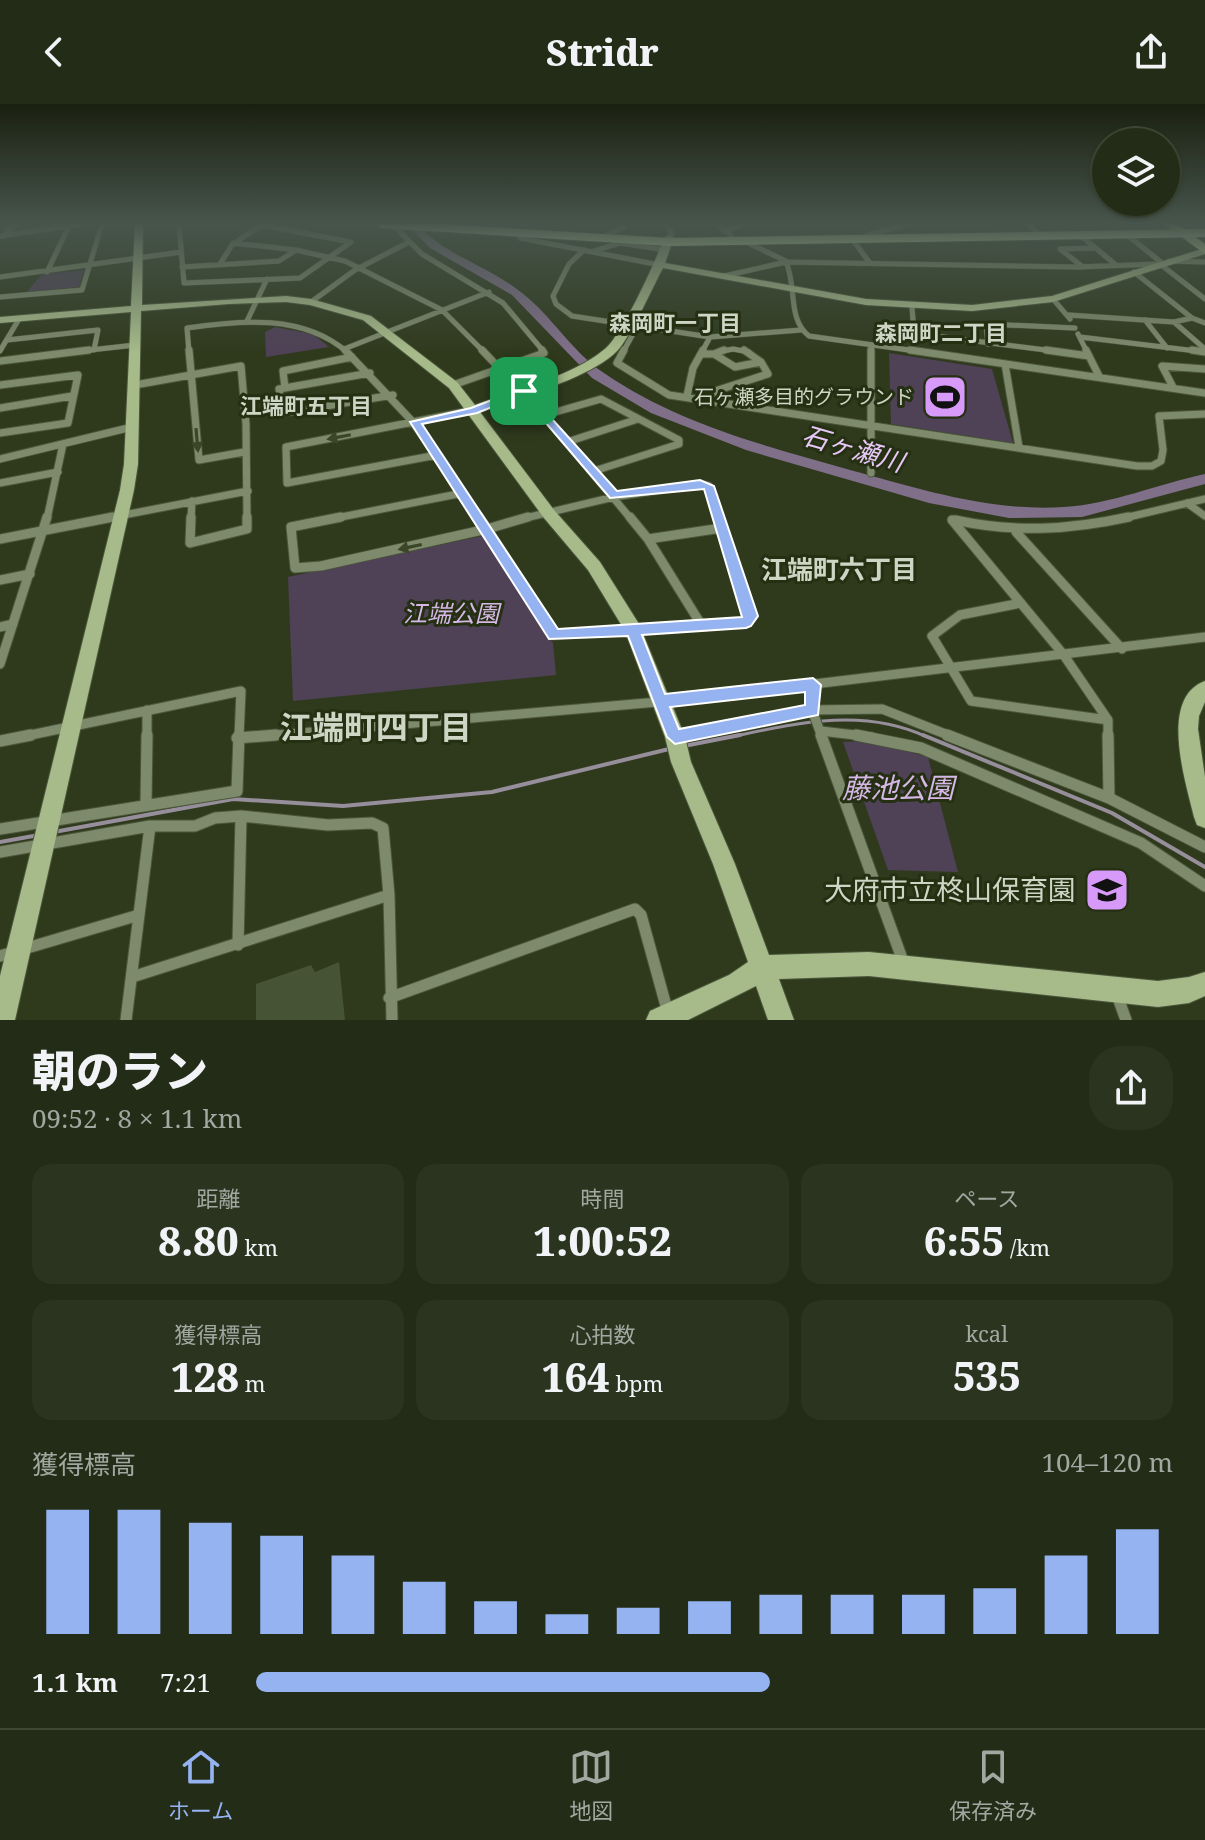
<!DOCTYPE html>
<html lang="ja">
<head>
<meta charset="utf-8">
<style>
  body { margin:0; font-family:"Noto Serif","Noto Sans JP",serif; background:#2b341f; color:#f1f3f6; height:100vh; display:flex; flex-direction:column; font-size:30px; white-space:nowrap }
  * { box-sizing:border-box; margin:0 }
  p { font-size:26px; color:#a3a7a1 }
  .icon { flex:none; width:44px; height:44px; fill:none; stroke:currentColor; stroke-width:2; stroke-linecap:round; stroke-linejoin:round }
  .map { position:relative; height:916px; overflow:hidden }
  .details { display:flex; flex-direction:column; background:#232c16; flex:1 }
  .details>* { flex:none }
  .buttons { position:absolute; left:1092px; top:24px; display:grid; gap:16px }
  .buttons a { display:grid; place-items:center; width:88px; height:88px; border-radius:50%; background:#232c16; box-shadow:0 2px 6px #0004,0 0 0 2px #404835; font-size:40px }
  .pin { position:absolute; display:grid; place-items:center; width:68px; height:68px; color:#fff; margin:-34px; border-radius:16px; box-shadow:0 4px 12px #0006 }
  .round { display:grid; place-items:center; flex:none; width:84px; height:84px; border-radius:32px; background:#2b341f }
  .headline { display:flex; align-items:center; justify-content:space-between; height:136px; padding:0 32px }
  h1 { font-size:44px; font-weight:800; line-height:60px }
  .metrics { display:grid; grid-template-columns:repeat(3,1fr); gap:12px; height:136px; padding:8px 32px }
  .metrics div { display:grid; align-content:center; border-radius:20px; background:#2b341f; text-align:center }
  .metrics b { font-size:40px; font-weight:800 }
  .metrics small { font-size:22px; font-weight:400 }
  .metrics p { font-size:22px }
  .chart { height:224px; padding:16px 32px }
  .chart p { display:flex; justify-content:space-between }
  .chart svg { width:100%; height:144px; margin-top:8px; stroke:#95b2f1; stroke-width:6 }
  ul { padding:0 32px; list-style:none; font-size:26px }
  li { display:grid; grid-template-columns:128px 96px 1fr; align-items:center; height:60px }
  li i { height:20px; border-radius:10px; background:#95b2f1 }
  header { display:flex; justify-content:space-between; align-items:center; height:104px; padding:0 32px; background:#232c16; font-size:36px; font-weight:800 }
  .menu { display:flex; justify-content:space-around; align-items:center; height:112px; border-top:2px solid #404835; background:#232c16; font-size:22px; color:#a3a7a1 }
  .menu a { display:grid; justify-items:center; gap:4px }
  .menu .selected { color:#95b2f1 }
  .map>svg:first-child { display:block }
  .green { fill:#4f4156 }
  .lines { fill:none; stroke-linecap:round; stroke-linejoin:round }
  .stream-far1 { stroke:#978e9b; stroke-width:3 }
  .stream { stroke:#978e9b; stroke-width:4 }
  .river { fill:#806f89; fill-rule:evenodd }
  .building { fill:#475335 }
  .street-far3-casing { stroke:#4c563b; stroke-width:6 }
  .street-far2-casing { stroke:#4c563b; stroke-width:9 }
  .street-far1-casing { stroke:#4c563b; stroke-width:11 }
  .street-casing { stroke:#4c563b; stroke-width:13 }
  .secondary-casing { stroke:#4c563b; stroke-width:2 }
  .primary-casing { stroke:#4c563b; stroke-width:2 }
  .highway-casing { stroke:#4c563b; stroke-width:2 }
  .street-far3 { stroke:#7e8a6c; stroke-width:5 }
  .street-far2 { stroke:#7e8a6c; stroke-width:7 }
  .street-far1 { stroke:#7e8a6c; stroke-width:9 }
  .street { stroke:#7e8a6c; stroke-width:11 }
  .secondary { fill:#a6ba8a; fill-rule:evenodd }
  .primary { fill:#c6e0a1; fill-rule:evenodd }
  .highway { fill:#e6ffc2; fill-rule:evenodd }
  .oneway { fill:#3b4629 }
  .route { fill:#95b2f1; stroke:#fff; stroke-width:2; fill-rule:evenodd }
  .labels { text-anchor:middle; stroke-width:6; stroke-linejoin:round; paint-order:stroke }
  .far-poi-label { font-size:20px; fill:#ced5c4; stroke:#253013; text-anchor:end }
  .far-neighbourhood-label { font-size:22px; font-weight:bold; fill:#ced5c4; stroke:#253013 }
  .park-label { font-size:24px; font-style:italic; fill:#d6b8e7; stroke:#253013 }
  .water-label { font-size:26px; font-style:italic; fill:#e7c8f8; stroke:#253013 }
  .neighbourhood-label { font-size:26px; font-weight:bold; fill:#ced5c4; stroke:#253013 }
  .near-park-label { font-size:28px; font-style:italic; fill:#d6b8e7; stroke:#253013 }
  .near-poi-label { font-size:28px; fill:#ced5c4; stroke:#253013; text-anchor:end }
  .near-neighbourhood-label { font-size:32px; font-weight:bold; fill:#ced5c4; stroke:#253013 }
</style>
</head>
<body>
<header><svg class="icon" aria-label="back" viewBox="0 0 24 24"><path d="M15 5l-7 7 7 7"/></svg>Stridr<svg class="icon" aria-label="share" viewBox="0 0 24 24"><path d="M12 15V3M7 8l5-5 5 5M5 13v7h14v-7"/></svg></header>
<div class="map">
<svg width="1205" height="916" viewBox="0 0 1205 916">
  <rect width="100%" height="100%" fill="#2f3a1d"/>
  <!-- green -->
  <path class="green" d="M84,166L79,183L27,188L42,170Z
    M275,223L313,230L329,243L266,253L265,228Z
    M889,249L992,265L1013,339L891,320Z
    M482,432L553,539L556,571L293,597L288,473Z
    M867,637L928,653L958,768L888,766L843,638Z"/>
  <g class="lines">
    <!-- stream-far1 -->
    <path class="stream-far1" d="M731,633C797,619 863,603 927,633"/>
    <!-- stream -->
    <path class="stream" d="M923,631L1112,709L1205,763
      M684,642L740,631
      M54,728L233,695L343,702L492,688L669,645
      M0,738L39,731"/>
    <!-- river -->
    <path class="river" d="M406,120H416C446,152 489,162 522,189C552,212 572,248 604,269C678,320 766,342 850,366C920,385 991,408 1064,403C1112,400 1158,380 1205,370V380L1082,413L1009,414L929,399L746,346L651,309L592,274L512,191L430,144Z"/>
  </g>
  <!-- building -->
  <path class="building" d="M339,858L345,916H256V880L311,861L315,868Z"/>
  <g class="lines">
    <!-- street-far3 casing -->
    <g class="street-far3-casing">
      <path id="street-far3" d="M179,120L184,179L300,174L351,138L261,121
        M666,120L672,130L669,134
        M717,120L731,131
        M1028,120L1036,128
        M394,122L422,150L503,199L544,248
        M724,127L744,120
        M1126,130L1162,159
        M607,131L624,123L623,120
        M867,131L910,120
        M1080,131L1116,161
        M0,132L82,120
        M3,132L15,120
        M520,134L660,161
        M852,135L870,159
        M748,139L786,157
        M296,146L345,157L442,206L484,248
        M584,146L569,160L553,192L556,200L572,212L710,233L801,226
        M594,147L620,139L666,146
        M1169,157L1205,158
        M220,160L232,141L262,120
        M1160,160L1205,195
        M182,163L279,157L296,146L233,139
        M1083,163L1060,145L1096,144
        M47,168L69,122
        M1134,168L1192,214
        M724,172L786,158
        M0,173L181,148
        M0,193L82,186L102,120
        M1053,195L1070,215
        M311,198L355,166L409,138
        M912,203L914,229
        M1069,211L1174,218L1192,214L1205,219
        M1145,216L1167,244
        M247,217L267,175
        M1174,218L1205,245
        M1078,230L1087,248
        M1080,233L1205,248
        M7,236L98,226L94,246
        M988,240L986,220L1075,224
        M871,241V248
        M880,242L881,225L1062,248
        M344,245L489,188
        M0,247L19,215
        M72,248L135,241
        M189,248L187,224C241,216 303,210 347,248
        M623,248L638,221
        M702,248L710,233
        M718,248L733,245L749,248
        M923,248L809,232C787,215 797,182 786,158L1076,163L1158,160"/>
    </g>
    <!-- street-far2 casing -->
    <g class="street-far2-casing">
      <path id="street-far2" d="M189,246L199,356L244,348
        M345,246L412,317L481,415
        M482,246L500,265
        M624,246L617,259L669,291L1137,362H1152L1161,357L1163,346L1159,312L1205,310
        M744,246L761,258
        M871,246V369
        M910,246L1205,289
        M1046,246L1089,252
        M1086,246L1099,272
        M1192,246L1205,248
        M701,250H714L735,263L761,258L768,270L715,287L710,296
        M714,250L724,246
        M0,257L89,246
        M1005,260L1019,343
        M370,269L279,285L283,309L393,291
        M0,281L78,271L68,319L0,329
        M135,281L241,262L246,320L247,415
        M453,281L544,249L542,246
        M1173,283L1162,262L1205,265
        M285,284L283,267L352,253
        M524,287L631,415
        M687,292L693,264L703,246
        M0,304L72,292
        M545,311L601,295L679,336V340L594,367
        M567,338L635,316
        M437,351L287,379L286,343L474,306
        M0,355L132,323
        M0,379L58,368
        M1187,399L1205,412
        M47,415L63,340
        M103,415L248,387
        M191,415L192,397
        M331,415L463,389
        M521,415L614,393L700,380L709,382L720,415
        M1120,415L1205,395"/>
    </g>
    <!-- street-far1 casing -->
    <g class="street-far1-casing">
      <path id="street-far1" d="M191,413L190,439L247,425V413
        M341,413L291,423L295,464L321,462L487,425
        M479,413L487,425
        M630,413L648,435L702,522
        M952,416L1063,550L1108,616V633
        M955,416C1015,429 1069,426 1129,413
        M487,425L554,531L746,518L751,512L719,413
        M487,425L528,413
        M1016,428L1122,545
        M0,435L113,413
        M648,435L722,424
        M0,476L30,470
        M1021,499L960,511L932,532L971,597L1108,616
        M0,523L13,520
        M0,560L47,413
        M813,581L812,606L822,633
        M821,627L872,633
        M21,633L241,587L239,633
        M147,633V606
        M253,633L681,596L1205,533
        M679,633L812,606L882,605L953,633"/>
    </g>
    <!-- street casing -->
    <g class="street-casing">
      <path id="street" d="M821,631L904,860
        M856,631L921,644L1141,739L1205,782
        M947,631L1109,694L1205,743
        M1108,631L1109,694
        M677,633L689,631
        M237,634L276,631
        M0,637L31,631
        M146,700L147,631
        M0,725L237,687L239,631
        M0,748L150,722H195L215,714L241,712L328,721L372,719L383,724L389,791L392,916
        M238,841L241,712
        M0,852L139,811
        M132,873L389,791
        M1117,891L1126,916
        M389,894L635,805L641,811L668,909
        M126,916L150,722"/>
    </g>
    <!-- secondary casing -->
    <g class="secondary-casing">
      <path id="secondary" d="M135,120H143L142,201L286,192L311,195L371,212L457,278L475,301C515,286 574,272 606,244C623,229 656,157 664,134L669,131L674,134L665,159L866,195L972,201L1052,192L1205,144V150L1053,198L972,207L866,201L663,164C652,184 631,233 617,247C591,274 517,294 480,308L554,406L600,458L639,520L685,633L691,658L735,760L769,851L869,848L1158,877L1189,873L1205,868V892L1189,899L1158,903L869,872L779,875L794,916H768L756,882L688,916H646L650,907L729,871L748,858L713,760L671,658L665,633L625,527L588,466L544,414L449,284L363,216L310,201L286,198L229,200L141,207L138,360L134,386L15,916H0V872L120,386L124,360L131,208L0,219V213L131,202Z
        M1205,577V598L1199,612L1198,625L1205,673V724L1197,721L1194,713C1186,679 1158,594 1205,577Z"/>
    </g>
    <!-- primary casing -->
    <g class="primary-casing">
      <path id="primary" d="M1164,120H1177L1205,140V150Z"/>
    </g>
    <!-- highway casing -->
    <g class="highway-casing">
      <path id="highway" d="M375,120H440L669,134L1205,125V133L669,142L381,124Z"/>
    </g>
    <!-- street-far3 -->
    <use href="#street-far3" class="street-far3"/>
    <!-- street-far2 -->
    <use href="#street-far2" class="street-far2"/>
    <!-- street-far1 -->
    <use href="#street-far1" class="street-far1"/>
    <!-- street -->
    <use href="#street" class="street"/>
    <!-- secondary -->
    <use href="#secondary" class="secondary"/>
    <!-- primary -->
    <use href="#primary" class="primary"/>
    <!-- highway -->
    <use href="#highway" class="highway"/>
  </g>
  <!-- one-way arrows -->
  <defs><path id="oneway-solid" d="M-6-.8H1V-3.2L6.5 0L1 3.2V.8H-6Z" transform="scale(2)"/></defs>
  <g class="oneway">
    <use href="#oneway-solid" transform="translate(339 333) rotate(169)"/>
    <use href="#oneway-solid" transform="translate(197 336) rotate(85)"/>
    <use href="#oneway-solid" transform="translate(410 443) rotate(168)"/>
  </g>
  <!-- sky -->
  <linearGradient id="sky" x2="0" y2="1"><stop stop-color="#1a2010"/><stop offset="0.48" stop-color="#47554c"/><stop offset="1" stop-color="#47554c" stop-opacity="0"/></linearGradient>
  <rect width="1205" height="248" fill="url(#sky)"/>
  <!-- route -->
  <path class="route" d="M524,284L617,387L700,376L714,382L758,512L751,522L746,524L642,531L665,590L813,574L821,581L818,611L675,640L667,633L628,532L549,535L410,318L471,304ZM522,291L610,394L704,385L742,513L558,525L422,320L477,309ZM805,588V601L679,625L670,603Z"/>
  <!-- icons -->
  <defs>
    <g id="stadium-square" transform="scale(2.3)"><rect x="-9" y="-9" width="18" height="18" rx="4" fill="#d89af8" stroke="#253013"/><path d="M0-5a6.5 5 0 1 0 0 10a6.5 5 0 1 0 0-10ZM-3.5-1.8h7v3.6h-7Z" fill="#111"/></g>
    <g id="school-square" transform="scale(2.3)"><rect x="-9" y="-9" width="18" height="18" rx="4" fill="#d89af8" stroke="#253013"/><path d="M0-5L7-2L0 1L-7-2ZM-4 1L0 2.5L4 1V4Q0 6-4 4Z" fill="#111"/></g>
  </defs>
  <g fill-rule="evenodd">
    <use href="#stadium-square" x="945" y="293"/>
    <use href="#school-square" x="1107" y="786"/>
  </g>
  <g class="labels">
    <!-- far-poi labels -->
    <g class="far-poi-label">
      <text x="914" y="300">石ヶ瀬多目的グラウンド</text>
    </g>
    <!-- far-neighbourhood labels -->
    <g class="far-neighbourhood-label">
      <text x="675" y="227">森岡町一丁目</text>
      <text x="941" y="237">森岡町二丁目</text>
      <text x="306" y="310">江端町五丁目</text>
    </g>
    <!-- park labels -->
    <g class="park-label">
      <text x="451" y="518">江端公園</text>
    </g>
    <!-- water labels -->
    <g class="water-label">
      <text transform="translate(853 345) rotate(16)" y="9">石ヶ瀬川</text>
    </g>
    <!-- neighbourhood labels -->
    <g class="neighbourhood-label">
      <text x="839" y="475">江端町六丁目</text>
    </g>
    <!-- near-park labels -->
    <g class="near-park-label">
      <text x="898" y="694">藤池公園</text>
    </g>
    <!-- near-poi labels -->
    <g class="near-poi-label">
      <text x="1076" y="796">大府市立柊山保育園</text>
    </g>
    <!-- near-neighbourhood labels -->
    <g class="near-neighbourhood-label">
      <text x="376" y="635">江端町四丁目</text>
    </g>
  </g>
</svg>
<div class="buttons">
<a><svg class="icon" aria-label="layers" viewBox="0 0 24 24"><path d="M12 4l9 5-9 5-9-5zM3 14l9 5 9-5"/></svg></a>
</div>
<div class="pin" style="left:524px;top:287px;background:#1e9e55"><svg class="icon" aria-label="arrive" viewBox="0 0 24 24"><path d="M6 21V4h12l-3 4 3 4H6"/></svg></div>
</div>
<section class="details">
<div class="headline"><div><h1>朝のラン</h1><p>09:52 · 8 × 1.1 km</p></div><a class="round"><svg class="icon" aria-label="share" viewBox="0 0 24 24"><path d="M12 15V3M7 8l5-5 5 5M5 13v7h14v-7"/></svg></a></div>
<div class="metrics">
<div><p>距離</p><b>8.80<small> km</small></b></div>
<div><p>時間</p><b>1:00:52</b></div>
<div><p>ペース</p><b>6:55<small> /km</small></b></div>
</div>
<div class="metrics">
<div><p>獲得標高</p><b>128<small> m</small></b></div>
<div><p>心拍数</p><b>164<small> bpm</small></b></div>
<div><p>kcal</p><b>535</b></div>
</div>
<div class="chart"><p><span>獲得標高</span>104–120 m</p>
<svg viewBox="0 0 160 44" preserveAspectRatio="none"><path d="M5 44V6M15 44V6M25 44V10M35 44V14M45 44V20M55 44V28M65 44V34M75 44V38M85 44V36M95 44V34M105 44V32M115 44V32M125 44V32M135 44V30M145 44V20M155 44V12"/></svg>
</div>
<ul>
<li><b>1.1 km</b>7:21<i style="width:56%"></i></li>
</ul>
</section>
<nav class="menu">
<a class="selected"><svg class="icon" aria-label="home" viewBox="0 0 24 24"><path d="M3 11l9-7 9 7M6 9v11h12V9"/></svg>ホーム</a>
<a><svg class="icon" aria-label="map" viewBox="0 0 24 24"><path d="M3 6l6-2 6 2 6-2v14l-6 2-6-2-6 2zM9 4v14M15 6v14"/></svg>地図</a>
<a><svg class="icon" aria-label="saved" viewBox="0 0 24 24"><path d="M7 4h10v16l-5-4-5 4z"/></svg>保存済み</a>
</nav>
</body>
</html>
